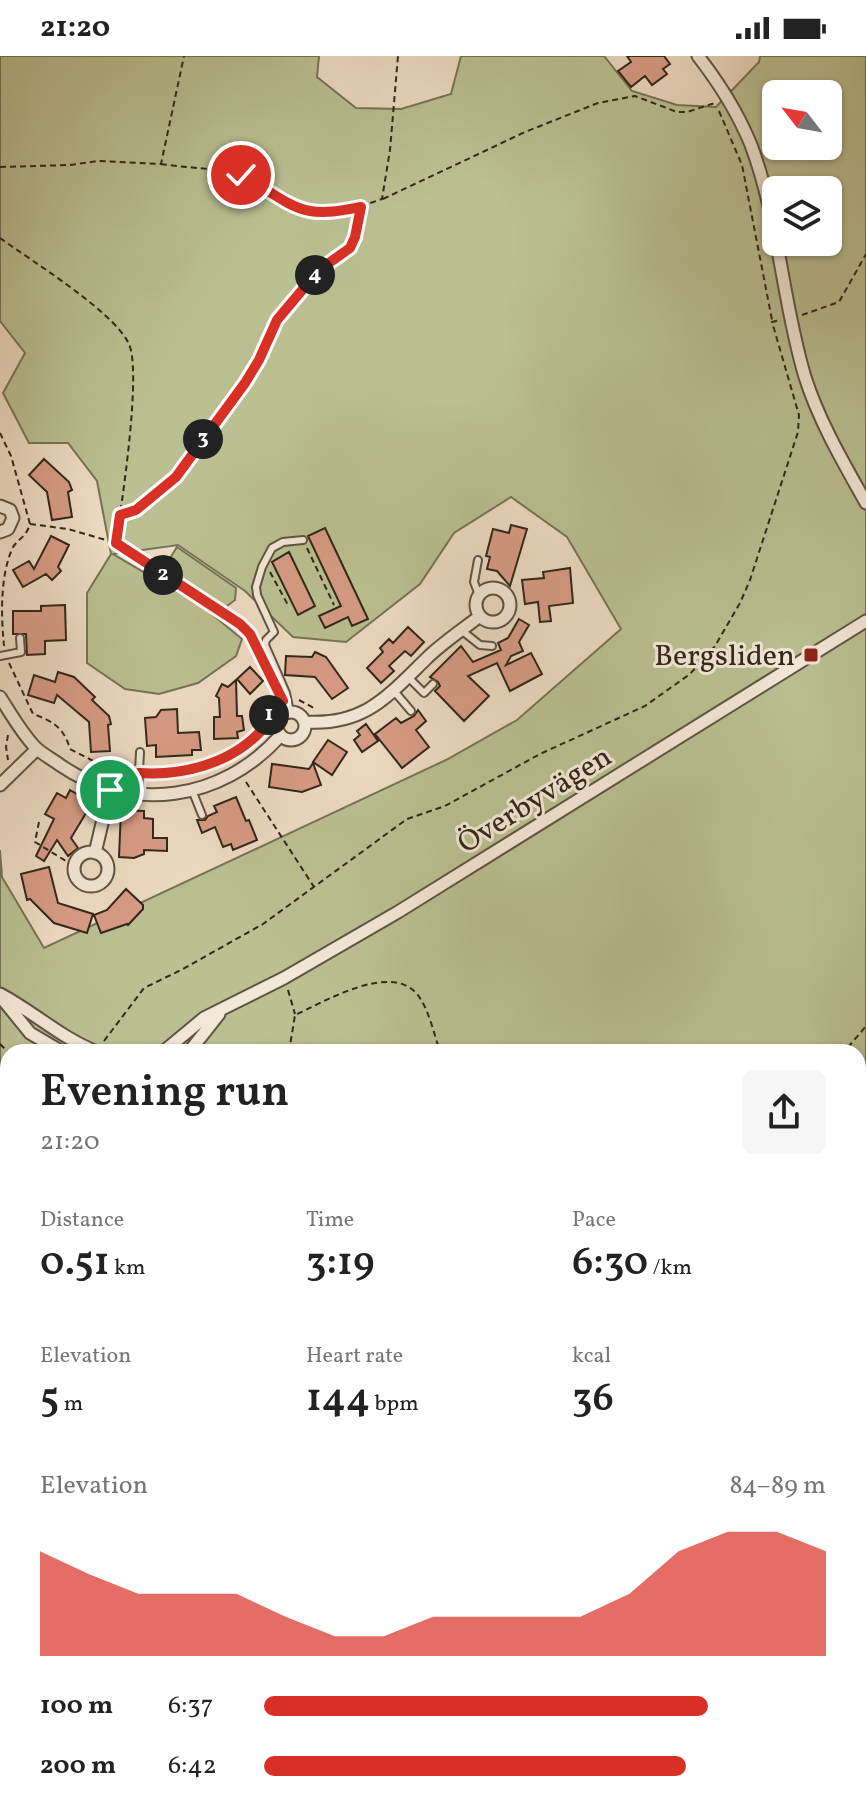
<!DOCTYPE html>
<html lang="en">
<head>
<meta charset="utf-8">
<style>
  body { margin:0; font-family:Vollkorn,serif; background:#f6f6f6; color:#222; height:100vh; display:flex; flex-direction:column; font-size:30px; white-space:nowrap }
  * { box-sizing:border-box; margin:0 }
  p { font-size:26px; color:#767676 }
  .icon { flex:none; width:44px; height:44px; fill:none; stroke:currentColor; stroke-width:2; stroke-linecap:round; stroke-linejoin:round }
  .map { position:relative; flex:1; overflow:hidden }
  .side { position:absolute; left:0px; top:988px; width:866px; height:770px; display:flex; flex-direction:column; background:#fff; border-radius:24px 24px 0 0; box-shadow:0 2px 6px #0004 }
  .side>* { flex:none }
  .needle { width:52px; rotate:301deg }
  .controls { position:absolute; left:762px; top:24px; display:grid; gap:16px }
  .controls a { display:grid; place-items:center; width:80px; height:80px; border-radius:12px; background:#fff; box-shadow:0 2px 6px #0004; font-size:40px }
  .pin { position:absolute; display:grid; place-items:center; width:68px; height:68px; color:#fff; margin:-34px; border:4px solid #fff; border-radius:50%; box-shadow:0 2px 8px #0007 }
  .km { position:absolute; width:40px; height:40px; margin:-20px; border-radius:50%; background:#222; color:#fff; font-size:22px; line-height:40px; text-align:center }
  .round { display:grid; place-items:center; flex:none; width:84px; height:84px; border-radius:12px; background:#f6f6f6 }
  .summary { display:flex; align-items:center; justify-content:space-between; height:136px; padding:0 40px }
  h1 { font-size:44px; font-weight:600; line-height:60px }
  .stats { display:grid; grid-template-columns:repeat(3,1fr); gap:12px; height:136px; padding:8px 40px }
  .stats div { display:grid; align-content:center }
  .stats b { font-size:40px; font-weight:600 }
  .stats small { font-size:22px; font-weight:400 }
  .stats p { font-size:22px }
  .chart { height:224px; padding:16px 40px }
  .chart p { display:flex; justify-content:space-between }
  .chart svg { width:100%; height:144px; margin-top:8px; fill:#d93025; opacity:.7 }
  ul { padding:0 40px; list-style:none; font-size:26px }
  li { display:grid; grid-template-columns:128px 96px 1fr; align-items:center; height:60px }
  li i { height:20px; border-radius:10px; background:#d93025 }
  .status { display:flex; justify-content:space-between; align-items:center; height:56px; padding:0 40px; background:#fff; direction:ltr }
  .status svg { height:22px; fill:currentColor }
  .map>svg:first-child { display:block }
  .green { fill:#bac092; stroke:#767456; stroke-width:2; fill-rule:evenodd }
  .building { fill:#d79b85; stroke:#31271a; stroke-width:2 }
  .lines { fill:none; stroke-linecap:round; stroke-linejoin:round }
  .service-casing { stroke:#605444; stroke-width:10 }
  .minor-casing { stroke:#605444; stroke-width:15 }
  .path { stroke:#31271a; stroke-width:2; stroke-dasharray:6 4; stroke-linecap:butt }
  .service { stroke:#f3e8d7; stroke-width:6 }
  .minor { stroke:#f3e8d7; stroke-width:11 }
  .route-casing { stroke:#fff; stroke-width:16 }
  .route { stroke:#d93025; stroke-width:10 }
  .poi-dot { fill:#8f2418; stroke:#f3e8d7; stroke-width:3 }
  .labels { text-anchor:middle; stroke-width:6; stroke-linejoin:round; paint-order:stroke }
  .poi-label { font-size:30px; fill:#31271a; stroke:#f3e8d7; text-anchor:end }
  .street-label { font-size:30px; fill:#31271a; stroke:#f3e8d7 }
</style>
</head>
<body>
<div class="status"><b>21:20</b><svg viewBox="0 0 49 12"><path d="M0 12V9h3v3zM5 12V6h3v6zM10 12V3h3v9zM15 12V0h3v12zM26 1h20v11H26zM47 4h2v5h-2z"/></svg></div>
<div class="map">
<svg width="866" height="1757" viewBox="0 0 866 1757">
  <rect width="100%" height="100%" fill="#eddbc2"/>
  <filter id="stains"><feTurbulence type="fractalNoise" baseFrequency=".0025" numOctaves="4"/><feColorMatrix values="0 0 0 0 .2 0 0 0 0 .09 0 0 0 0 .02 0 0 0 .5 -.17"/></filter>
  <radialGradient id="worn" r=".72"><stop offset=".6" stop-color="#630" stop-opacity="0"/><stop offset="1" stop-color="#630" stop-opacity=".3"/></radialGradient>
  <!-- green -->
  <path class="green" d="M0,0H319L317,21L356,52L401,53L451,38L461,0H604L632,35L677,49L716,51L759,6L760,0H866V1757H0V1687L8,1674V1750H858V996H8V1674L0,1617V794L2,821L44,892L446,704L517,664L621,573L567,481L511,441L454,477L420,528L346,586L293,581L245,535L178,489L113,498L203,551L242,583L236,600L198,627L159,638L125,633L87,607V537L111,498L97,425L68,387H29L3,337L25,297L0,265ZM776,38H828V90H776ZM776,134H828V186H776Z
    M177,491L236,532L235,544L223,553L164,512Z"/>
  <!-- building -->
  <path class="building" d="M627,0H664L670,8L663,13L667,18L652,29L645,20L631,31L618,15L631,6Z
    M44,403L69,426L72,434L68,436L72,461L52,464L47,436L29,419Z
    M511,469L527,473L510,530L497,515L487,513L490,501L486,500L493,473L509,477Z
    M325,472L368,563L352,570L348,561L325,572L319,560L341,550L308,480Z
    M51,480L69,489L58,511L61,515L52,524L46,518L23,531L13,514L29,505L34,513Z
    M289,496L315,550L298,559L272,506Z
    M570,512L573,547L549,550L551,565L540,566L538,546L525,548L522,524L544,522L543,516Z
    M65,549L66,584L45,585V598L27,599L26,578H13V555H41V550Z
    M519,563L529,569L519,586L523,595L511,600L506,609L531,597L542,618L510,635L497,607L468,620L489,640L464,665L435,635L440,630L438,626L430,621L461,590L473,606L501,594L498,587L508,582Z
    M408,571L424,586L411,600L405,595L389,610L394,615L381,627L367,612L383,596L380,592L389,583L393,587Z
    M315,596L326,601L348,632L332,643L315,621L285,619L286,600L312,601Z
    M250,611L263,625L250,638L237,623Z
    M58,616L74,621L95,641L92,644L109,660L111,668L108,669L110,695L91,696L89,666L57,639L54,647L28,639L34,619L55,626Z
    M236,624L237,660H242L244,674L237,676L238,682L214,683V661H220L219,642L216,640L222,628L228,631Z
    M177,653L178,677L199,676L201,694H192V699L156,701V689L147,690L145,662L156,661L161,654Z
    M418,654L426,665L416,674L429,691L402,712L375,678L396,662L401,667L414,660Z
    M366,668L378,685L362,696L354,684L360,679L357,675Z
    M328,684L347,696L332,719L313,706Z
    M313,707L321,729L302,736L269,731L272,708L309,713Z
    M70,734L92,747L71,782L78,792L68,800L57,784L44,805L36,800L54,763L45,758L57,737L66,742Z
    M236,741L246,765L249,764L257,784L233,794L231,788L223,791L215,771L202,777L197,764H205L208,760L217,756L214,750Z
    M121,754L144,755V762L153,763V782H167V795L144,794V798L134,802L119,801Z
    M49,811L58,847L93,858L87,877L54,867L30,843L27,844L21,818Z
    M126,833L143,849V853L128,869L127,868L101,877L94,859L107,854Z"/>
  <g class="lines">
    <!-- service casing -->
    <g class="service-casing">
      <path id="service" d="M478,504L474,526L479,539
        M461,574L480,589L492,590
        M0,600L21,596L20,582
        M408,621L424,637L433,628
        M394,635L411,655
        M290,656L286,637L265,589L266,584L274,576L257,539L256,531L262,511L272,492L283,486L303,484
        M192,734L202,759
        M138,737L140,696"/>
    </g>
    <!-- minor casing -->
    <g class="minor-casing">
      <path id="minor" d="M698,0C719,27 738,57 751,89C779,163 782,245 805,321C819,365 843,406 866,447
        M0,450L10,454L13,462L8,473L0,476
        M476 549a17 17 0 1 1 34 0a17 17 0 1 1-34 0Z
        M0,641C11,658 21,676 35,691C42,698 52,703 60,709C131,758 222,745 280,680
        M277 670a14 14 0 1 1 28 0a14 14 0 1 1-28 0Z
        M305,666C364,670 387,641 426,603C442,587 462,574 480,560
        M0,729L37,693
        M74 813a17 17 0 1 1 34 0a17 17 0 1 1-34 0Z
        M95,797L110,734
        M0,938C34,956 61,982 97,996
        M0,940L30,977L62,996
        M163,996L204,962L284,922L398,856L866,565
        M189,996L219,958
        M0,1147L8,1140
        M0,1546L8,1554
        M159,1750L162,1757
        M514,1750L536,1757"/>
    </g>
    <!-- path -->
    <path class="path" d="M719,55L742,109L772,264
      M161,108C187,112 217,112 242,119C256,124 268,133 280,141C317,163 343,157 382,143L390,94L398,0
      M0,111L70,109L98,105L161,108L184,0
      M383,143L525,76L598,47L635,40L677,56H687L715,47
      M0,182C33,206 110,253 128,286C143,312 121,451 116,487
      M802,259L839,246L866,198
      M0,377L11,400L30,468C26,482 17,483 12,493C0,522 1,559 4,590
      M120,459L136,454L176,421L245,327L259,304L277,264L319,214L352,189L361,151
      M30,468L68,473L116,487L240,568L250,578L255,588
      M307,492L334,549
      M270,516L289,551
      M9,607L33,658C53,665 64,672 70,693L99,708L128,715
      M299,644L314,652
      M8,679L6,691L8,704
      M229,700L263,673L270,658L278,648
      M150,718L188,714L229,700L231,704
      M246,726L314,831
      M39,766L35,786L74,810
      M288,934L295,958
      M104,985L144,932L183,913L263,868L407,763L445,750L540,698L645,650L690,618L715,590L740,547L750,524L798,376L799,359L772,266L780,264
      M0,988L8,996
      M289,996L295,959C324,946 390,906 417,938C429,953 434,978 440,996
      M839,996L850,989L866,970
      M0,1028L8,1025"/>
    <!-- service -->
    <use href="#service" class="service"/>
    <!-- minor -->
    <use href="#minor" class="minor"/>
  </g>
  <g class="lines">
    <!-- route casing -->
    <g class="route-casing">
      <path id="route" d="M110,734L138,737L139,717C182,720 230,708 261,675C270,665 271,653 283,645L250,578L240,568L116,487L120,459L136,454L176,421L245,327L259,304L277,264L319,214L350,192L355,181L361,151C344,154 327,158 310,155C286,151 263,129 241,119"/>
    </g>
    <!-- route -->
    <use href="#route" class="route"/>
  </g>
  <!-- markers -->
  <rect class="poi-dot" x="803" y="591" width="16" height="16" rx="4"/>
  <g class="labels">
    <!-- poi labels -->
    <g class="poi-label">
      <text x="795" y="609">Bergsliden</text>
    </g>
    <!-- street labels -->
    <g class="street-label">
      <text transform="translate(534 743) rotate(-32)" y="10">Överbyvägen</text>
    </g>
  </g>
  <rect width="100%" height="100%" filter="url(#stains)"/>
  <rect width="100%" height="100%" fill="url(#worn)"/>
</svg>
<div class="controls">
<a><svg class="needle" viewBox="-14 -14 28 28"><path d="M0-13l5 13h-10z" fill="#e53935"/><path d="M0 13l5-13h-10z" fill="#767676"/></svg></a>
<a><svg class="icon" aria-label="layers" viewBox="0 0 24 24"><path d="M12 4l9 5-9 5-9-5zM3 14l9 5 9-5"/></svg></a>
</div>
<div class="pin" style="left:110px;top:734px;background:#1e9e55"><svg class="icon" aria-label="arrive" viewBox="0 0 24 24"><path d="M6 21V4h12l-3 4 3 4H6"/></svg></div>
<div class="pin" style="left:241px;top:119px;background:#d93025"><svg class="icon" aria-label="check" viewBox="0 0 24 24"><path d="M5 12l5 5 9-10"/></svg></div>
<b class="km" style="left:269px;top:659px">1</b>
<b class="km" style="left:163px;top:519px">2</b>
<b class="km" style="left:203px;top:383px">3</b>
<b class="km" style="left:315px;top:219px">4</b>
<section class="side">
<div class="summary"><div><h1>Evening run</h1><p>21:20</p></div><a class="round"><svg class="icon" aria-label="share" viewBox="0 0 24 24"><path d="M12 15V3M7 8l5-5 5 5M5 13v7h14v-7"/></svg></a></div>
<div class="stats">
<div><p>Distance</p><b>0.51<small> km</small></b></div>
<div><p>Time</p><b>3:19</b></div>
<div><p>Pace</p><b>6:30<small> /km</small></b></div>
</div>
<div class="stats">
<div><p>Elevation</p><b>5<small> m</small></b></div>
<div><p>Heart rate</p><b>144<small> bpm</small></b></div>
<div><p>kcal</p><b>36</b></div>
</div>
<div class="chart"><p><span>Elevation</span>84–89 m</p>
<svg viewBox="0 0 160 44" preserveAspectRatio="none"><path d="M0 44V12L10 19L20 25L30 25L40 25L50 32L60 38L70 38L80 32L90 32L100 32L110 32L120 25L130 12L140 6L150 6L160 12V44z"/></svg>
</div>
<ul>
<li><b>100 m</b>6:37<i style="width:79%"></i></li>
<li><b>200 m</b>6:42<i style="width:75%"></i></li>
</ul>
</section>
</div>
</body>
</html>
